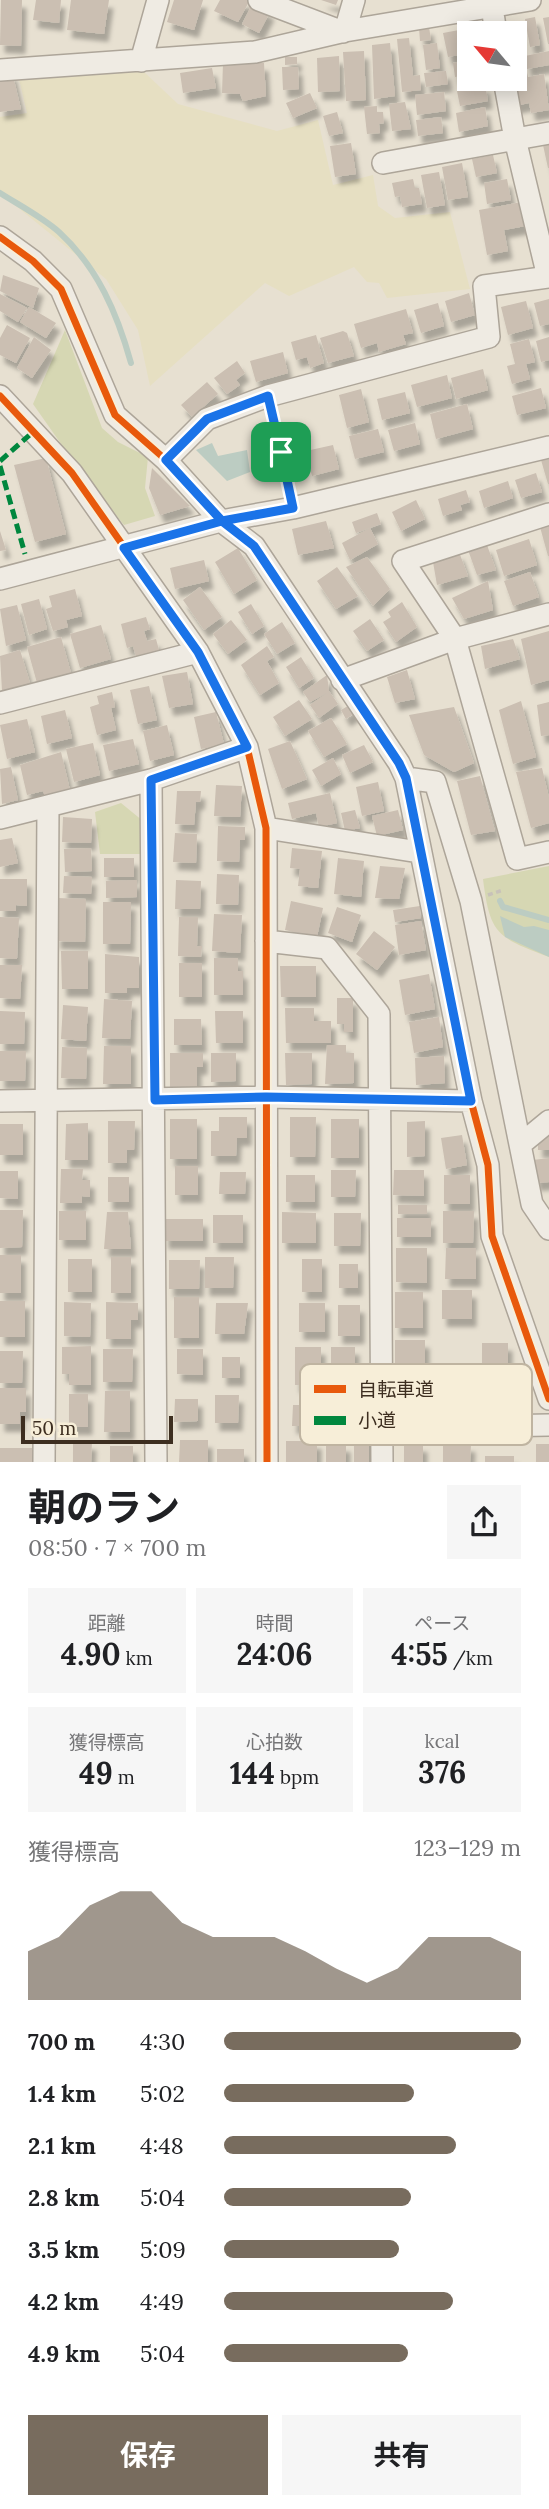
<!DOCTYPE html>
<html lang="ja">
<head>
<meta charset="utf-8">
<style>
  body { margin:0; font-family:Lora,"Noto Sans JP",serif; background:#f6f6f6; color:#202124; height:100vh; display:flex; flex-direction:column; font-size:26px; white-space:nowrap }
  * { box-sizing:border-box; margin:0 }
  p { font-size:23px; color:#757577 }
  .icon { flex:none; width:38px; height:38px; fill:none; stroke:currentColor; stroke-width:2; stroke-linecap:round; stroke-linejoin:round }
  .map { position:relative; height:1462px; overflow:hidden }
  .side { display:flex; flex-direction:column; background:#fff; flex:1 }
  .side>* { flex:none }
  .needle { width:46px; rotate:299deg }
  .buttons { position:absolute; left:457px; top:21px; display:grid; gap:14px }
  .buttons a { display:grid; place-items:center; width:70px; height:70px; border-radius:0px; background:#fff; box-shadow:0 4px 18px #0003; font-size:35px }
  .scale { position:absolute; left:21px; bottom:18px; width:152px; box-sizing:border-box; padding-left:7px; border:4px solid #3d2e20; border-top:0; font-size:19px; line-height:24px; white-space:nowrap; color:#3d2e20; -webkit-text-stroke:5px #f7eed8; paint-order:stroke }
  .pin { position:absolute; display:grid; place-items:center; width:60px; height:60px; color:#fff; margin:-30px; border-radius:14px; box-shadow:0 4px 10px #0006 }
  .round { display:grid; place-items:center; flex:none; width:74px; height:74px; border-radius:0px; background:#f6f6f6 }
  .summary { display:flex; align-items:center; justify-content:space-between; height:119px; padding:0 28px }
  h1 { font-size:38px; font-weight:700; line-height:52px }
  .figures { display:grid; grid-template-columns:repeat(3,1fr); gap:10px; height:119px; padding:7px 28px }
  .figures div { display:grid; align-content:center; border-radius:0px; background:#f6f6f6; text-align:center }
  .figures b { font-size:30px; font-weight:700 }
  .figures small { font-size:19px; font-weight:400 }
  .figures p { font-size:19px }
  .chart { height:196px; padding:14px 28px }
  .chart p { display:flex; justify-content:space-between }
  .chart svg { width:100%; height:126px; margin-top:7px; fill:#786c5e; opacity:.7 }
  .cta { display:flex; gap:14px; margin-top:auto; padding:14px 28px }
  .cta a { flex:1; height:80px; border-radius:0px; background:#786c5e; color:#fff; font-size:28px; font-weight:700; line-height:80px; text-align:center }
  .cta a+a { background:#f6f6f6; color:#202124 }
  ul { padding:0 28px; list-style:none; font-size:23px }
  li { display:grid; grid-template-columns:112px 84px 1fr; align-items:center; height:52px }
  li i { height:18px; border-radius:9px; background:#786c5e }
  .map>svg:first-child { display:block }
  .farmland { fill:#e6dfc2 }
  .green { fill:#d6d7b3 }
  .water { fill:#bcccc2 }
  .lines { fill:none; stroke-linecap:round; stroke-linejoin:round }
  .stream { stroke:#bcccc2; stroke-width:6 }
  .building { fill:#cbbfb2; filter:url(#shadow) }
  .minor-casing { stroke:#ada599; stroke-width:24 }
  .path { stroke:#c8c2b9; stroke-width:3.5; stroke-dasharray:5 3.5; stroke-linecap:butt }
  .minor { stroke:#efebe3; stroke-width:21 }
  .quiet { stroke:#00873e; stroke-width:5; stroke-dasharray:10 5; stroke-linecap:butt }
  .cycleway-casing { stroke:#f7eed8; stroke-width:11 }
  .cycleway { stroke:#e8590c; stroke-width:7 }
  .route-casing { stroke:#fff; stroke-width:14 }
  .route { stroke:#1a73e8; stroke-width:9 }
  .key { fill:#f7eed8; stroke:#bfb4a1; stroke-width:2 }
  .key-label { font-size:19px; fill:#3d2e20 }
</style>
</head>
<body>
<div class="map">
<svg width="549" height="1463" viewBox="0 0 549 1463">
  <defs>
    <filter id="shadow"><feDropShadow dx="4.5" dy="8" stdDeviation="2" flood-color="#0004"/></filter>
  </defs>
  <rect width="100%" height="100%" fill="#e7e0d1"/>
  <!-- farmland -->
  <path class="farmland" d="M142,70L178,104L277,131L318,120L333,185L373,175L378,206L395,218L450,212L470,289L387,298L379,283L367,282L354,267L289,296L265,283L150,386L138,330L106,279L0,193V117L27,113L18,75Z"/>
  <!-- green -->
  <path class="green" d="M65,330L102,428L118,442L148,457L145,488L155,516L124,525L78,468L33,404Z
    M121,803L143,821L141,854H100L95,812Z
    M549,866V957C497,937 490,935 483,879Z"/>
  <!-- water -->
  <path class="water" d="M212,443L218,456L247,450L250,472L227,481L196,450Z
    M500,916L524,927L534,926L549,930V957L505,937Z"/>
  <g class="lines">
    <!-- stream -->
    <path class="stream" d="M0,193C19,205 42,217 59,232C98,268 117,313 131,363
      M500,901L503,907L549,920"/>
  </g>
  <!-- building -->
  <path class="building" d="M1,0H22L21,46L0,45Z
    M36,0H61L59,23L33,20Z
    M71,0H109L104,34L67,30Z
    M174,0H203L194,30L167,22Z
    M220,0H250L238,22L214,11Z
    M321,0H338L336,5Z
    M253,3L270,12L259,33L242,24Z
    M535,17L540,45L530,47L525,19Z
    M549,17V44H548L543,18Z
    M491,24L492,33H469V53L448,57L443,33Z
    M429,27L431,40L420,41L419,28Z
    M409,38L413,76L420,75L421,90L402,92L397,39Z
    M390,43L395,96L374,99L372,45Z
    M437,43L440,68L426,70L423,45Z
    M364,51L366,100L346,101L343,52Z
    M549,51V65L527,69L525,56Z
    M339,56L340,91L318,92L317,58Z
    M285,57H297V64L285,65Z
    M469,60V75L455,77L453,63Z
    M223,63H264L266,96L243,101L240,94L222,93Z
    M282,67H298L299,89L283,90Z
    M212,68L216,88L183,93L180,73Z
    M446,71L448,84L426,87L424,73Z
    M12,72L21,109L0,112V75Z
    M527,72L528,77L544,74L549,110L531,113L529,103L510,107L514,74Z
    M485,85L488,101L460,106L457,91Z
    M444,92L446,111L417,115L415,95Z
    M310,93L317,108L293,118L286,103Z
    M405,102L411,129L392,131L389,104Z
    M377,106V112H383L384,123L379,124L380,133L367,134L364,107Z
    M485,107L488,126L459,132L456,113Z
    M337,112L343,133L329,136L323,116Z
    M441,117L443,133L418,136L416,120Z
    M351,143L356,174L335,177L330,146Z
    M549,144V168H548L543,145Z
    M493,155L497,173L476,177L472,159Z
    M462,163L468,197L448,200L442,167Z
    M439,172L445,205L427,208L421,175Z
    M413,179L415,188H419L422,204L402,207L400,196L395,197L392,183Z
    M507,179L511,200L487,204L484,183Z
    M527,201L531,225L504,230L508,251L487,255L479,210Z
    M3,275L39,288L33,308L0,291Z
    M469,293L475,315L451,322L445,301Z
    M0,294L27,308L18,322L0,311Z
    M549,299V324L540,326L534,303Z
    M526,301L533,328L508,335L501,307Z
    M438,303L444,326L421,333L414,310Z
    M29,307L56,323L46,338L20,322Z
    M406,309L413,333L403,335L406,344L379,352L377,343L361,348L354,324Z
    M7,325L30,338L16,363L0,355V338Z
    M343,331L347,333L354,356L328,363L320,338Z
    M316,335L324,363L310,368L307,357L296,360L291,342Z
    M34,337L51,350L32,378L17,368Z
    M549,337V360L541,362L536,341Z
    M529,339L535,362L526,364L530,379L512,384L507,366L515,364L510,344Z
    M283,352L288,373L256,382L250,361Z
    M237,361L245,373L236,380L240,385L227,394L214,378Z
    M483,369L488,390L456,399L451,378Z
    M447,375L452,398L417,407L411,385Z
    M207,382L218,394L192,417L181,405Z
    M541,388L546,408L517,415L512,396Z
    M361,389L369,422L347,428L339,395Z
    M405,392L410,413L382,420L377,399Z
    M467,404L473,429L436,439L430,414Z
    M415,423L420,444L394,451L388,430Z
    M378,429L384,452L355,459L349,436Z
    M333,445L339,469L312,476L306,451Z
    M549,457V484H548L541,460Z
    M46,458L66,534L35,542L14,465Z
    M152,468L190,506L160,515L149,488Z
    M536,473L542,492L521,498L515,480Z
    M508,481L513,498L484,508L479,491Z
    M466,490L470,502L460,505L462,510L443,516L438,499Z
    M416,500L425,519L401,531L392,512Z
    M377,513L381,524L356,533L352,522Z
    M326,521L334,548L298,555L292,529Z
    M549,524V556H548L540,527Z
    M370,528L378,544L350,560L342,543Z
    M0,531L6,550L0,551Z
    M529,539L537,565L504,576L496,550Z
    M487,545L496,570L477,575L468,550Z
    M238,548L257,580L234,594L215,562Z
    M459,552L468,576L437,585L433,562Z
    M367,557L390,589L373,606L346,567Z
    M204,560L209,581L175,589L170,568Z
    M337,567L358,596L336,609L317,581Z
    M530,572L539,597L513,606L504,581Z
    M488,581L493,610L464,619L452,598Z
    M200,587L222,617L204,630L183,600Z
    M75,589L82,616L66,620L68,627L53,631L46,609L52,607L49,596Z
    M39,599L47,629L29,635L21,604Z
    M402,602L417,627L396,642L383,622L391,617L388,612Z
    M251,604L264,626L252,634L238,612Z
    M17,605L26,640L6,646L0,609Z
    M146,617L150,629L144,631L147,641L156,639L159,650L136,657L133,646L127,648L121,624Z
    M370,619L384,640L367,651L353,631Z
    M231,620L247,640L228,654L213,634Z
    M282,622L295,643L277,654L264,634Z
    M101,625L111,659L80,668L70,634Z
    M549,631V680L531,685L521,639Z
    M61,637L71,673L37,683L27,647Z
    M513,639L520,659L485,669L481,646Z
    M267,646L274,657L267,661L279,683L260,695L241,665Z
    M20,650L30,683L2,691L0,656Z
    M301,657L314,678L299,688L286,667Z
    M407,670L415,699L395,703L387,677Z
    M187,672L193,704L169,708L162,676Z
    M327,675L329,691L338,704L319,718L310,705L327,693L310,702L303,692Z
    M149,686L157,720L138,724L130,690Z
    M112,692L115,707L111,708L116,730L97,735L90,707L99,704L97,696Z
    M299,700L312,719L285,736L273,717Z
    M521,701L536,757L513,764L499,710Z
    M549,702V735L541,736L537,705Z
    M353,703L358,711L346,719L341,710Z
    M454,707L474,763L454,772L424,755L409,715Z
    M65,710L72,738L47,744L41,716Z
    M216,712L224,744L201,749L194,717Z
    M331,718L347,744L324,757L308,731Z
    M27,719L35,752L7,759L0,725Z
    M167,725L174,755L150,761L143,731Z
    M133,739L139,764L109,771L103,745Z
    M290,741L307,779L282,789L268,749Z
    M93,743L100,775L74,782L66,749Z
    M364,745L373,762L350,773L342,755Z
    M61,752L70,790L45,796L43,791L27,795L20,765Z
    M333,758L341,774L321,786L312,770Z
    M11,767L18,800L2,804L0,769Z
    M542,768L549,798V823L531,828L516,772Z
    M480,776L495,831L471,835L457,781Z
    M378,782L384,811L362,816L356,787Z
    M216,785L242,786L240,817L214,816Z
    M177,791H201L200,802H196L194,825L175,824Z
    M330,793L337,823L319,827L316,813L292,819L288,803Z
    M355,810L360,828L345,831L341,813Z
    M398,810L403,830L377,836L372,816Z
    M63,817L92,819L91,843L62,842Z
    M218,826L245,827V840H240L239,862L217,861Z
    M175,833L197,834L196,863L173,862Z
    M12,838L18,863L0,867V840Z
    M91,848L92,871L65,872L64,849Z
    M292,848L322,851L318,888L298,886L300,869L290,868Z
    M104,858H134V877H104Z
    M338,858L364,861L361,897L334,894Z
    M380,866L405,868L399,899L375,898Z
    M217,874L239,875L238,905L216,904Z
    M64,876L92,877L91,894L63,893Z
    M0,879H27V906L16,905V911H0Z
    M137,880V897L106,898V881Z
    M176,880L201,881L200,909H175Z
    M57,898L86,899L85,942L56,941Z
    M291,901L323,908L317,937L285,930Z
    M103,902H131L130,944H103Z
    M420,906L421,918L395,922L393,910Z
    M337,907L361,915L352,942L328,933Z
    M214,914L242,915L240,953L212,951Z
    M0,917L19,918L17,959L0,958Z
    M179,917H198L197,946H202L201,957L178,956Z
    M421,921L426,950L399,955L395,925Z
    M374,931L395,947L377,970L356,954Z
    M61,951H88V989H62Z
    M105,954L139,957V988H127V993H105Z
    M214,958H238V971H243V995H214Z
    M179,963H202V997H179Z
    M0,965H22L20,999L0,998Z
    M280,966H316V997H281Z
    M429,974L435,1009L405,1015L399,980Z
    M337,998H353V1032H344V1024H337Z
    M104,999L132,1001L130,1039L102,1038Z
    M63,1005L88,1007L86,1041L61,1039Z
    M285,1008H314V1021H331V1043H286Z
    M0,1011L25,1012L24,1044H0Z
    M215,1011H243V1043H216Z
    M439,1017L443,1047L414,1053L409,1022Z
    M174,1019H201L202,1045H174Z
    M327,1045H346V1053H354V1083L325,1084Z
    M104,1046H131V1084H103Z
    M62,1047L87,1048L86,1079L61,1078Z
    M0,1051H26L25,1081H0Z
    M170,1053H203V1067H197V1087L170,1088Z
    M211,1053H236V1081L211,1082Z
    M285,1053H312V1084L286,1085Z
    M444,1056L445,1083L416,1085L415,1058Z
    M219,1117H247V1138H237L236,1156H211V1131H219Z
    M290,1117H316L315,1157H290Z
    M170,1119H197V1159H170Z
    M331,1119H359V1158H331Z
    M108,1121H135L134,1150H127V1163H108Z
    M425,1121V1156L407,1157V1122Z
    M88,1123V1160H65L66,1124Z
    M0,1124H23V1155H0Z
    M462,1135L467,1165L446,1169L441,1138Z
    M538,1136H549V1150H538Z
    M549,1158V1182L535,1183L533,1160Z
    M175,1166H198V1195H175Z
    M61,1169H83L82,1180H90V1197L82,1196V1203H60Z
    M331,1170H356L355,1197H331Z
    M394,1170H424V1196L393,1195Z
    M0,1171H18V1199L0,1198Z
    M220,1172H246L245,1194H219Z
    M286,1175H315V1202H286Z
    M444,1175H470V1204H444Z
    M108,1177H129V1202H108Z
    M398,1205H427V1214H398Z
    M0,1210H23L22,1247L0,1248Z
    M59,1211H86V1240H59Z
    M443,1211H474L473,1243H443Z
    M107,1212H128L131,1249H104Z
    M282,1212L316,1213V1243H282Z
    M334,1213H361L360,1246H334Z
    M213,1215H243V1243H213Z
    M397,1218H431V1237H397Z
    M164,1219H203V1241H164Z
    M396,1248H427V1283L396,1282Z
    M446,1248H476V1279H445Z
    M0,1255H21V1293H0Z
    M111,1257H131V1293H111Z
    M205,1257H234L233,1288H205Z
    M68,1259H92V1292H68Z
    M302,1259H322V1292H302Z
    M169,1260H200L199,1289H169Z
    M339,1264H358V1288H339Z
    M442,1290H472V1319H442Z
    M395,1292H423V1328H395Z
    M174,1297H199V1338H174Z
    M0,1301H25V1337H0Z
    M64,1302L91,1303L90,1337L64,1336Z
    M106,1302L138,1303V1320H131V1339H106Z
    M216,1303H248L244,1334H215Z
    M299,1303H325V1332H299Z
    M338,1305H360V1336H338Z
    M395,1340H425V1368H395Z
    M482,1343H508V1369L482,1368Z
    M91,1346V1385H69V1374H62V1347Z
    M295,1347H321V1385H295Z
    M331,1347H355V1377H331Z
    M103,1349H133L132,1382H103Z
    M177,1349H203V1375L177,1374Z
    M0,1351H23L22,1383H0Z
    M222,1357H240V1378H222Z
    M0,1388H26V1412H20V1424H0Z
    M105,1391H130V1432H104Z
    M69,1394H88V1427H69Z
    M215,1395H239L238,1423H215Z
    M329,1398H362V1426H369V1462H354V1432H329Z
    M175,1399H198V1421L174,1422Z
    M293,1405H315V1426H292Z
    M180,1440H208V1463H179Z
    M286,1441H317V1463H286Z
    M73,1442H92L91,1463H73Z
    M326,1444H346V1463H326Z
    M404,1444H423V1463H404Z
    M443,1444H471L470,1463H443Z
    M536,1444H549V1463H536Z
    M110,1446H133V1463H110Z
    M0,1448H32V1463H0Z
    M217,1449H244V1463H217Z
    M485,1456H514V1463H485Z"/>
  <g class="lines">
    <!-- minor casing -->
    <g class="minor-casing">
      <path id="minor" d="M259,0L343,32
        M492,7L496,33
        M345,31L354,0
        M141,61L158,0
        M0,70L255,52L345,31L530,0
        M504,79L515,139L548,277
        M383,163L549,133
        M0,237L33,261L61,289L115,415L166,460L221,521L254,546L399,763L406,778L471,1101L488,1165L492,1236L549,1399
        M0,396L72,473L198,652L247,747L266,828L267,1463
        M166,460L207,419L268,396L489,337L484,286L549,277
        M0,579L221,521L293,508L549,447
        M549,614L455,639L517,859L549,852
        M342,680L455,639L403,561L549,514
        M0,703L198,652
        M406,778L435,782L471,901L532,1204L549,1229
        M151,780L156,1463
        M0,818L151,780L247,747
        M266,828L419,852
        M266,941L327,948L379,1014L382,1463
        M0,1101L266,1097L471,1101
        M521,1144L549,1121
        M381,1428L549,1425
        M44,1463L48,806"/>
    </g>
    <!-- path -->
    <path class="path" d="M272,415L289,489
      M488,895L503,890"/>
    <!-- minor -->
    <use href="#minor" class="minor"/>
    <!-- quiet -->
    <path class="quiet" d="M0,461L33,432
      M0,466L25,554"/>
    <!-- cycleway casing -->
    <g class="cycleway-casing">
      <path id="cycleway" d="M0,237L33,261L61,289L115,415L166,460L221,521L254,546L399,763L406,778L471,1101L488,1165L492,1236L549,1399
        M0,396L72,473L198,652L247,747L266,828L267,1463"/>
    </g>
    <!-- cycleway -->
    <use href="#cycleway" class="cycleway"/>
  </g>
  <g class="lines">
    <!-- route casing -->
    <g class="route-casing">
      <path id="route" d="M281,452L293,508L222,521L124,548L198,652L247,747L151,780L155,1100L266,1097L471,1101L406,778L399,763L254,546L222,521L166,460L207,419L268,396L281,452"/>
    </g>
    <!-- route -->
    <use href="#route" class="route"/>
  </g>
  <!-- legend -->
  <rect x="300" y="1364" width="232" height="81" rx="10" class="key"/>
  <rect x="314" y="1385" width="32" height="8" fill="#e8590c"/>
  <rect x="314" y="1416" width="32" height="9" fill="#00873e"/>
  <g class="key-label">
    <text x="358" y="1396">自転車道</text>
    <text x="358" y="1427">小道</text>
  </g>
</svg>
<div class="buttons">
<a><svg class="needle" viewBox="-14 -14 28 28"><path d="M0-13l5 13h-10z" fill="#e53935"/><path d="M0 13l5-13h-10z" fill="#757577"/></svg></a>
</div>
<div class="scale">50 m</div>
<div class="pin" style="left:281px;top:452px;background:#1e9e55"><svg class="icon" aria-label="arrive" viewBox="0 0 24 24"><path d="M6 21V4h12l-3 4 3 4H6"/></svg></div>
</div>
<section class="side">
<div class="summary"><div><h1>朝のラン</h1><p>08:50 · 7 × 700 m</p></div><a class="round"><svg class="icon" aria-label="share" viewBox="0 0 24 24"><path d="M12 15V3M7 8l5-5 5 5M5 13v7h14v-7"/></svg></a></div>
<div class="figures">
<div><p>距離</p><b>4.90<small> km</small></b></div>
<div><p>時間</p><b>24:06</b></div>
<div><p>ペース</p><b>4:55<small> /km</small></b></div>
</div>
<div class="figures">
<div><p>獲得標高</p><b>49<small> m</small></b></div>
<div><p>心拍数</p><b>144<small> bpm</small></b></div>
<div><p>kcal</p><b>376</b></div>
</div>
<div class="chart"><p><span>獲得標高</span>123–129 m</p>
<svg viewBox="0 0 160 44" preserveAspectRatio="none"><path d="M0 44V27L10 22L20 11L30 6L40 6L50 17L60 22L70 22L80 22L90 27L100 33L110 38L120 33L130 22L140 22L150 22L160 27V44z"/></svg>
</div>
<ul>
<li><b>700 m</b>4:30<i style="width:100%"></i></li>
<li><b>1.4 km</b>5:02<i style="width:64%"></i></li>
<li><b>2.1 km</b>4:48<i style="width:78%"></i></li>
<li><b>2.8 km</b>5:04<i style="width:63%"></i></li>
<li><b>3.5 km</b>5:09<i style="width:59%"></i></li>
<li><b>4.2 km</b>4:49<i style="width:77%"></i></li>
<li><b>4.9 km</b>5:04<i style="width:62%"></i></li>
</ul>
<div class="cta"><a>保存</a><a>共有</a></div>
</section>
</body>
</html>
